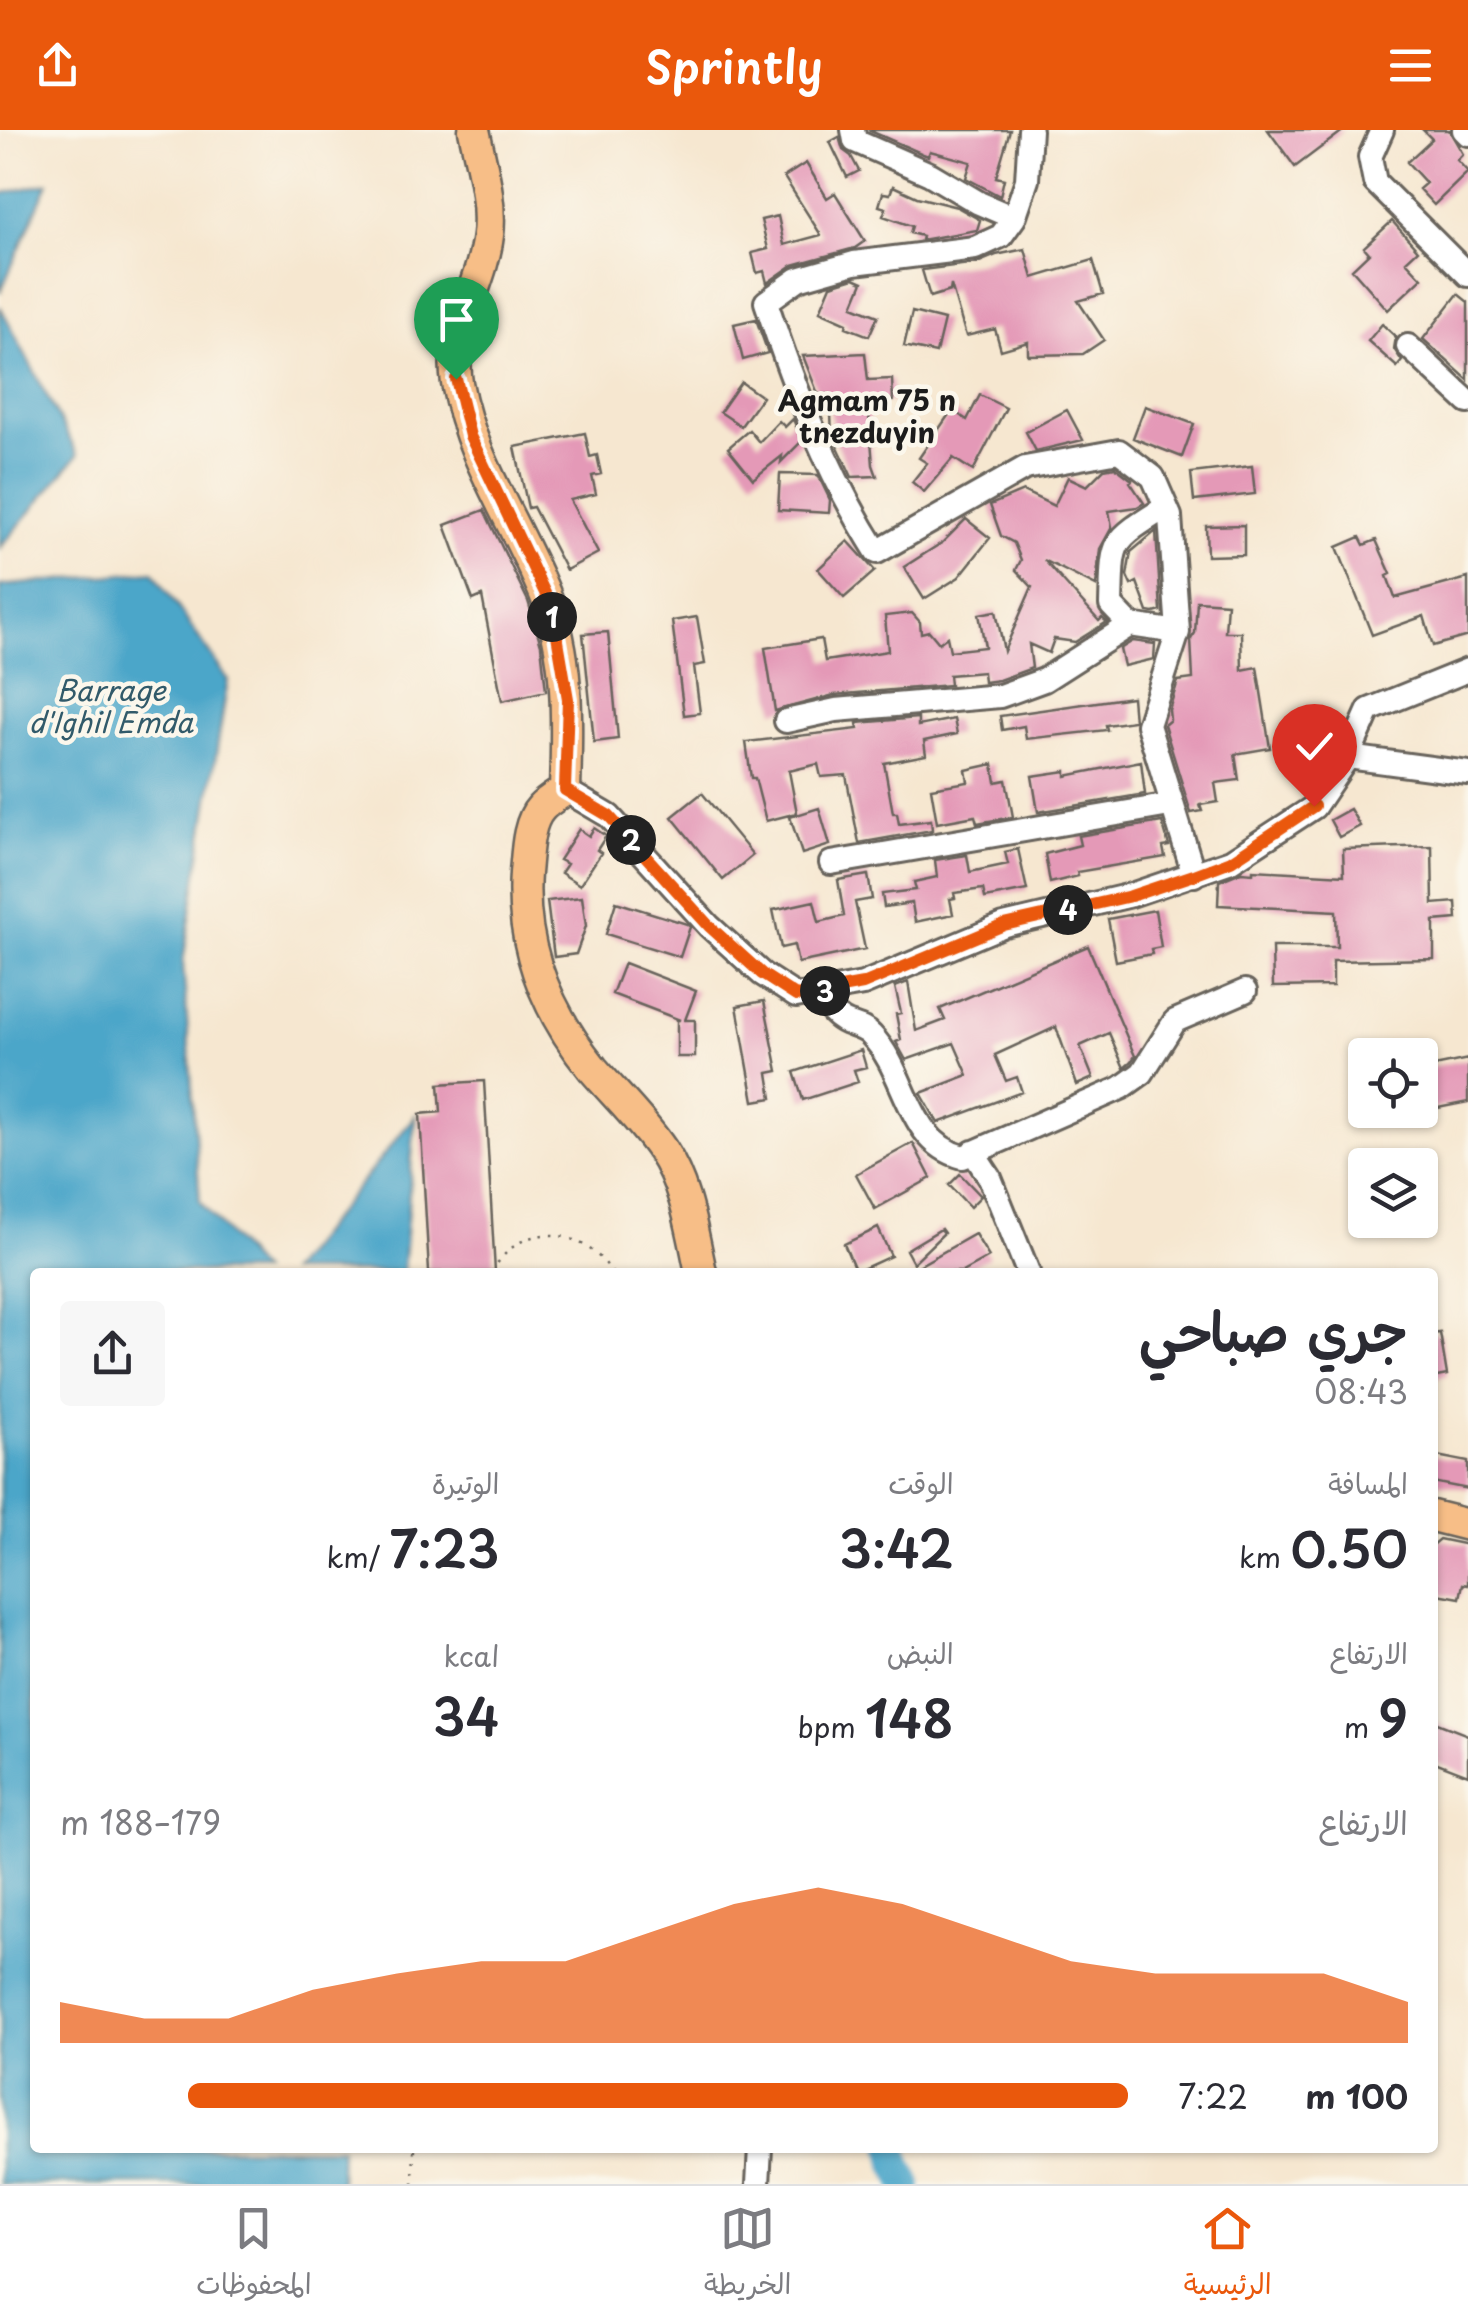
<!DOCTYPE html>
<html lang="ar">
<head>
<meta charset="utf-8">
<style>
  body { margin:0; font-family:"Playpen Sans","Playpen Sans Arabic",sans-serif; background:#f7f7f7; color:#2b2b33; direction:rtl; height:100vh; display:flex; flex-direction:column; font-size:38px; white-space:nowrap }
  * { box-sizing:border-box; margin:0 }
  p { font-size:32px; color:#7c7c81 }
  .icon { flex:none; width:55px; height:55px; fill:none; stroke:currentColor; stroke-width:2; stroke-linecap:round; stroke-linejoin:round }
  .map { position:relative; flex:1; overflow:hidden; direction:ltr }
  .sheet { position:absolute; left:30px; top:1138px; width:1408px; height:885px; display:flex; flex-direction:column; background:#fff; border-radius:10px; box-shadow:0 2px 8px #0004; direction:rtl }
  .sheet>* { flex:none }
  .buttons { position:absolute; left:1348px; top:908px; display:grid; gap:20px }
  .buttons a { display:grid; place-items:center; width:90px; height:90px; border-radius:10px; background:#fff; box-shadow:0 2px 8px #0004; font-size:50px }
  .pin { position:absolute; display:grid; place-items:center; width:85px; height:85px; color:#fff; margin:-102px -42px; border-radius:50% 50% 50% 0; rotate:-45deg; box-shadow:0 0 10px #0007 }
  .pin .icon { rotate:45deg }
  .km { position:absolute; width:50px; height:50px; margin:-25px; border-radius:50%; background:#222; color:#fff; font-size:28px; line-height:50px; text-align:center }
  .round { display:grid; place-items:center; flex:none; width:105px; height:105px; border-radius:10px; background:#f7f7f7 }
  .head { display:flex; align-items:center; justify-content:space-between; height:170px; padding:0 30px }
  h1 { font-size:55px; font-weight:600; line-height:75px }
  .stats { display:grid; grid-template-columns:repeat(3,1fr); gap:15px; height:170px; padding:10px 30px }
  .stats div { display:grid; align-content:center }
  .stats b { font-size:50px; font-weight:600 }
  .stats small { font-size:28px; font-weight:400 }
  .stats p { font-size:28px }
  .chart { height:280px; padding:20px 30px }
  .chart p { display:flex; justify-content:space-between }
  .chart svg { width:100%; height:180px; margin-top:10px; fill:#ea580c; opacity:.7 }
  ul { padding:0 30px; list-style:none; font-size:32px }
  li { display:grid; grid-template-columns:160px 120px 1fr; align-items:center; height:75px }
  li i { height:25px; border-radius:12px; background:#ea580c }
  header { display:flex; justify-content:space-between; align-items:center; height:130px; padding:0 30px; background:#ea580c; color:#fff; font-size:45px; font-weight:600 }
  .tabs { display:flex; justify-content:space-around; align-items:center; height:140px; border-top:2px solid #e1e1e2; background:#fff; font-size:28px; color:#7c7c81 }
  .tabs a { display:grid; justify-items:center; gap:5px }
  .tabs .active { color:#ea580c }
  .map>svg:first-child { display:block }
  .water { fill:#4ba6c9; stroke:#346172; stroke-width:2.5 }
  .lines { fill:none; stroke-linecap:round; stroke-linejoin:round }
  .river { stroke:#4ba6c9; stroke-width:30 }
  .building { fill:#e499b7 }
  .minor-casing { stroke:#68635b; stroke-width:28 }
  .major-casing { stroke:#68635b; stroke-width:35 }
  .path { stroke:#68635b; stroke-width:2.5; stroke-dasharray:2.5 8; stroke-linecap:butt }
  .minor { stroke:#fff; stroke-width:22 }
  .major { stroke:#f7be87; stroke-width:30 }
  .route-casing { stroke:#fff; stroke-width:20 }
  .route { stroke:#ea580c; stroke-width:12 }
  .labels { text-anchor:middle; stroke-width:9; stroke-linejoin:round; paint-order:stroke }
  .neighbourhood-label { font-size:28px; font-weight:bold; fill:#1c1c1c; stroke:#fbf7ec }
  .water-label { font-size:28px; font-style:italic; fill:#315a6a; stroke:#fbf7ec }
</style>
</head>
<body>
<header><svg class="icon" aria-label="menu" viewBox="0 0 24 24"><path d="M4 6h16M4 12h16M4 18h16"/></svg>Sprintly<svg class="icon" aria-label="share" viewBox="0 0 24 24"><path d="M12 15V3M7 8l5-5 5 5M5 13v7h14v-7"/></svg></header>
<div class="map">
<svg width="1468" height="2054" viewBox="0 0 1468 2054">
  <rect width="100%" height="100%" fill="#fbf7ec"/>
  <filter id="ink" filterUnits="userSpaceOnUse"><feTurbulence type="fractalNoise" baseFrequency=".01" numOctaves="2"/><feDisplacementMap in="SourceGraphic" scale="20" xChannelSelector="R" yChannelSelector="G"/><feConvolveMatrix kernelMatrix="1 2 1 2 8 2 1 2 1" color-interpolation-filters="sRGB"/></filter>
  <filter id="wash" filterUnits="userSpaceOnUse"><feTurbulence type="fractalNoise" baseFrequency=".0048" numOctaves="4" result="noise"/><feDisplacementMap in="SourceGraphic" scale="40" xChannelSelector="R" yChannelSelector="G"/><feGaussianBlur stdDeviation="2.25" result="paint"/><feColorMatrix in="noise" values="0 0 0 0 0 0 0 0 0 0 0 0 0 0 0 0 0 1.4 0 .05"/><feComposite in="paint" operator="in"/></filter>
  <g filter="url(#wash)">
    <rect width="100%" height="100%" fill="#f6e7d0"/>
    <!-- water -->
    <path class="water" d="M48,53L0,163V64Z
      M0,176L78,325L0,418Z
      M153,441L228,550L183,832L200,1072L261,1142H35V2018H341L340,2054H0V456Z
      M415,986L403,1142H289Z"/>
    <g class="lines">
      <!-- river -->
      <path class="river" d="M894,2018L897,2034L907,2054"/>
    </g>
    <g id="blocks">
      <!-- building -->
      <path class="building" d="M868,0H1010L996,47L1004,49L1000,66L966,48L971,32L930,21L928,26L923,24Z
        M1268,0H1344L1295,37Z
        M1423,0H1449L1463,24L1457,30L1468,42L1434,75L1419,59L1426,53L1407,32L1432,9Z
        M839,7L843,20L851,26L859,41L847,47L830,12Z
        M806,33L827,68L835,63L865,111L855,118L793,135L767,153L764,141L757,143L752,123L768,119L761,90L778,86L784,115L821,105L784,47Z
        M893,56L917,67L957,77L980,90L977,100L921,110L922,106L910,103L912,96L883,86L886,78L879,76L883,63L890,64Z
        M1392,91L1418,120L1406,131L1422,148L1388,180L1352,139L1369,123L1364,117Z
        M1025,119L1033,148L1093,130L1103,164L1078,171L1104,210L1083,224L1028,225V212L1001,220L995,199L966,206L951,155L950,161L930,167L922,140L977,133L996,125Z
        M854,148L863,152L853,176L878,186L869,206L846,197L847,193L820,181L831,155Z
        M1458,164L1468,172V250L1423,209Z
        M912,182L944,190L936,223L904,216Z
        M756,189L768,223L743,230L734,194Z
        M1382,194L1396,207L1394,219L1402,231L1397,237L1368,211Z
        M865,223L868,250L892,249L893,271L868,272L873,335L877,346L852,347L832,304L830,264H818L803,226Z
        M741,252L762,267L741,296L720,282Z
        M980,265L1006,278L973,341L953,328L924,362L912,352L927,333L919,328L952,280L967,290Z
        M1145,276L1194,294L1182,327L1133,308Z
        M1067,280L1083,310L1036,321L1026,302Z
        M793,289L802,311L781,332L782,326L753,349L728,318L749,300L759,312L779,291L785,297Z
        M585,303L590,327L597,325L601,344L592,346L596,364L570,370L598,423L566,440L533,377L528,378L515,317Z
        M1252,336L1255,364L1194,371L1191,343Z
        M1115,337L1132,350L1130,352L1144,373L1137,377L1109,381L1112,397L1100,419L1096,456L1044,430L1099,491L1102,488L1107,492L1075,512L1054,509L1049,523L1029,514L1032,538L999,550L984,552L983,542L949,545L950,555L834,565L775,581L765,518L821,509L825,531L888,521L885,486L912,483L920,492L921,503L929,501L939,513L947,507L950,521L985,517L979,484L996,481L1004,521L1032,457L1016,440L1021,430L1014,413L1001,406L990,375L1023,361L1054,376L1068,347L1087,356L1104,339Z
        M780,344L818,345L830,370L829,383L778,380Z
        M484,380L528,471L541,515L546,561L502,571L482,466L473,470L445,395Z
        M966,389L990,408L959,447L924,469L904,437L943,412Z
        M1244,395V425L1207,426L1206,396Z
        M1156,401L1161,481L1154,483L1148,482L1137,452L1131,455L1127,446L1131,422Z
        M1360,407L1364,415L1376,410L1391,444L1387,446L1395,468L1468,448V506L1433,516L1424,486L1372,505L1337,417Z
        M848,411L875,441L844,468L818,439Z
        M1197,471L1227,473L1225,502H1241L1242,540L1257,537L1270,618L1235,624L1239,650L1215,653L1218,672L1200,675L1202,681L1191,683L1164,595L1170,590L1169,580L1178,551L1193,549L1191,509L1195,503Z
        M697,487L705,534L694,536L700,583L684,585L672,491Z
        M608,502L618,609L594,612L583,504Z
        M1133,511L1155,514L1154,529L1124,536L1120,519Z
        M1132,567L1134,591L1106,595L1107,600L1026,609L1024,596L1002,600L1000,586Z
        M918,588V596L954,589L957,604L924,611L926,625L884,633L893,683H897L899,694L931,690L932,700L859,713L846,645L821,647L818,634L789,641L797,683L766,691L755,648H751L746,612L858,599L857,593Z
        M1141,631L1145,664L1038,682L1032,646L1066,641V646Z
        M993,634L996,652L1006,650L1013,687L977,693L975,686L937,693L931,658L968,652L966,640Z
        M702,663L753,725L723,750L672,687Z
        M819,678L830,715L802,724L790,687Z
        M1350,679L1360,696L1339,707L1330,690Z
        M1162,692L1169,716L1163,717L1165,727L1077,742L1078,746L1050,753L1045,724L1080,715L1078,706Z
        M594,698L606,706L597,720L601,723L580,755L561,743L567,734L559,730L579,699L589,706Z
        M1432,716L1433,774L1456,772L1457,789L1434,791V829L1333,831V856L1273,857L1272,817H1337L1336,781L1218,775L1219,751L1241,742L1253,743V740L1344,745L1343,719Z
        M1018,719L1027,760L985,768L983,759L954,763L955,768L950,769L953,784L915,792L912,773L884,777L882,764L916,760L914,752L937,747L935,730L967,725L970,742L1008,734L1005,722Z
        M868,745L872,769L855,772L865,819L798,833L794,815L781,818L773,780L814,771L819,792L844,786L838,750Z
        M582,767L586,796L576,824L554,827L547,771Z
        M616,772L687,794L690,797L680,827L606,804Z
        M1155,780L1161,817L1151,819L1152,824L1116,831L1108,789Z
        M1088,816L1135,926L1131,932L1124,938L1109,903L1080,916L1093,948L1077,955L1056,897L995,925L1006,951L1017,947L1022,962L938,993L921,963L968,945L954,913L906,930L896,912L901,910L896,884L901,883L895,857L908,852L916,901L945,890L940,879Z
        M624,833L696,861L685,890H695V927H677V890H680L612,864Z
        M764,871L778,941L768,943L772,968L754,971L737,876Z
        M861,920L866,937L854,940L858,952L803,970L794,942Z
        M1468,929V972L1423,981L1420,939Z
        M484,951L495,1142H429L420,984L441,982L439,954Z
        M913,1013L931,1048L875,1079L856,1044Z
        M960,1044L981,1066L970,1077L949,1055Z
        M878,1098L891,1126L856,1142L844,1114Z
        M941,1099L944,1103L913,1133L906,1120Z
        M975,1104L989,1127L962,1142H908Z
        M1440,1203L1447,1245L1432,1248V1204Z
        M1432,1325L1468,1332V1359L1432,1352Z
        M1439,1409L1468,1415V1455L1463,1454L1460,1468L1432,1463V1415Z
        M1432,1591L1468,1605V1645L1432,1631Z"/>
    </g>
  </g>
  <g filter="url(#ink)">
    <use href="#blocks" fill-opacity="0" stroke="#68635b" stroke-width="2.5"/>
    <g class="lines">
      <!-- minor casing -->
      <g class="minor-casing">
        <path id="minor" d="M853,0L855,11L930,44L979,73L1014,88L1001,106L975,118L854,133L798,149L766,172C795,260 827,343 877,422L1025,338L1119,321L1153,347L1170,386L1178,502L1148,595L1194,745
          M1382,0L1370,27L1375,52L1468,145
          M1464,0L1468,4
          M1014,88L1027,50L1030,0
          M1408,216L1468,272
          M1130,495L1111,475C1113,408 1109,413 1166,377
          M786,591L836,580L1000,566L1044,550L1130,495L1178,502
          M1348,627L1468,643
          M565,660L609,686L709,796L762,844L796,866L863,854L1004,795L1131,765L1231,731L1314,677L1348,627L1369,580L1468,540
          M831,733L1170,675
          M817,862C825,873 831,884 843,891C852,896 864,897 871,905C908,943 906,1012 963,1027L1121,958L1142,943L1175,891L1245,861
          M973,1022L990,1048L1028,1142
          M758,2054L760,2018"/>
      </g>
      <!-- major casing -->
      <g class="major-casing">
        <path id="major" d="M474,0C481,34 492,70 488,105C482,156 448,200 457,253C471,331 516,392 545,464C570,527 567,593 565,660C558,665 547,671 541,678C527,693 527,724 525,743C520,817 547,882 593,939C616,966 642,990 662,1020C686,1056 692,1101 701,1142
          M1432,1386L1468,1395"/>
      </g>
      <!-- path -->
      <path class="path" d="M492,1142C521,1089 580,1096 612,1142
        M413,2054L414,2018"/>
      <!-- minor -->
      <use href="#minor" class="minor"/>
      <!-- major -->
      <use href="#major" class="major"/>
    </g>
  </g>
  <g class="lines" filter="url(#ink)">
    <!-- route casing -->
    <g class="route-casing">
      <path id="route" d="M456,249L470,306L545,463L556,499L568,569L565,660L609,686L709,796L762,844L796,866L863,854L1004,795L1131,766L1194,745L1231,731L1314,676"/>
    </g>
    <!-- route -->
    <use href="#route" class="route"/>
  </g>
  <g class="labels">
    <!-- neighbourhood labels -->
    <g class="neighbourhood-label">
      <text x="867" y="281">Agmam 75 n<tspan x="867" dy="32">tnezduɣin</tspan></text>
    </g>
    <!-- water labels -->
    <g class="water-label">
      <text x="111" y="571">Barrage<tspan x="111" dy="32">d'Ighil Emda</tspan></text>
    </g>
  </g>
</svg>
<div class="buttons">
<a><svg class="icon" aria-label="locate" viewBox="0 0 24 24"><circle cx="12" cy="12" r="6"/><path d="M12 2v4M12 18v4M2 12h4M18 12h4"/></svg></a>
<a><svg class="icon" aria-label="layers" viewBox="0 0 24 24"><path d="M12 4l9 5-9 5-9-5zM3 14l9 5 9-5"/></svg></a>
</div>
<div class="pin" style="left:456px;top:249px;background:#1e9e55"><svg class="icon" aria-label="arrive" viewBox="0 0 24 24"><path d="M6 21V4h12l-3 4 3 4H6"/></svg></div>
<div class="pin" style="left:1314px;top:676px;background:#d93025"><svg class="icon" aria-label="check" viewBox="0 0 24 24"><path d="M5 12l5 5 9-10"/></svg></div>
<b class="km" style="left:552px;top:487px">1</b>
<b class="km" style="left:631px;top:710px">2</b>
<b class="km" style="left:825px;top:861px">3</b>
<b class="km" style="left:1068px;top:780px">4</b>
<section class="sheet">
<div class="head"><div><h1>جري صباحي</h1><p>08:43</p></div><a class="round"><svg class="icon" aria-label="share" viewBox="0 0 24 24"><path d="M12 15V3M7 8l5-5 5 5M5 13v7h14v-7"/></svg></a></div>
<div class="stats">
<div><p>المسافة</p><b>0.50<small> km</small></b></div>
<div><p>الوقت</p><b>3:42</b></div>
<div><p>الوتيرة</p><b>7:23<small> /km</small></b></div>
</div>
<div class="stats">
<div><p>الارتفاع</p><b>9<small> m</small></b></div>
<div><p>النبض</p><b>148<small> bpm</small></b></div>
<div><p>kcal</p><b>34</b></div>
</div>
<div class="chart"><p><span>الارتفاع</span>179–188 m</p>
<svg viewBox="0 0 160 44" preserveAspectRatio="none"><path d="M0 44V34L10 38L20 38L30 31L40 27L50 24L60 24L70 17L80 10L90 6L100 10L110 17L120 24L130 27L140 27L150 27L160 34V44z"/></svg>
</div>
<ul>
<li><b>100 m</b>7:22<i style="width:88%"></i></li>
</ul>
</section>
</div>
<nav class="tabs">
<a class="active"><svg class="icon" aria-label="home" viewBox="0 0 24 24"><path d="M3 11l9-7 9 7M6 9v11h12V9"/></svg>الرئيسية</a>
<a><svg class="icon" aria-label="map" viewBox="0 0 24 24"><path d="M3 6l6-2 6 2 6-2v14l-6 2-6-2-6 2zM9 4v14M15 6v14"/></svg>الخريطة</a>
<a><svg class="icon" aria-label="saved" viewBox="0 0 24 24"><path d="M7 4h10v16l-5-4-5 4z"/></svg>المحفوظات</a>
</nav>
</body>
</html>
